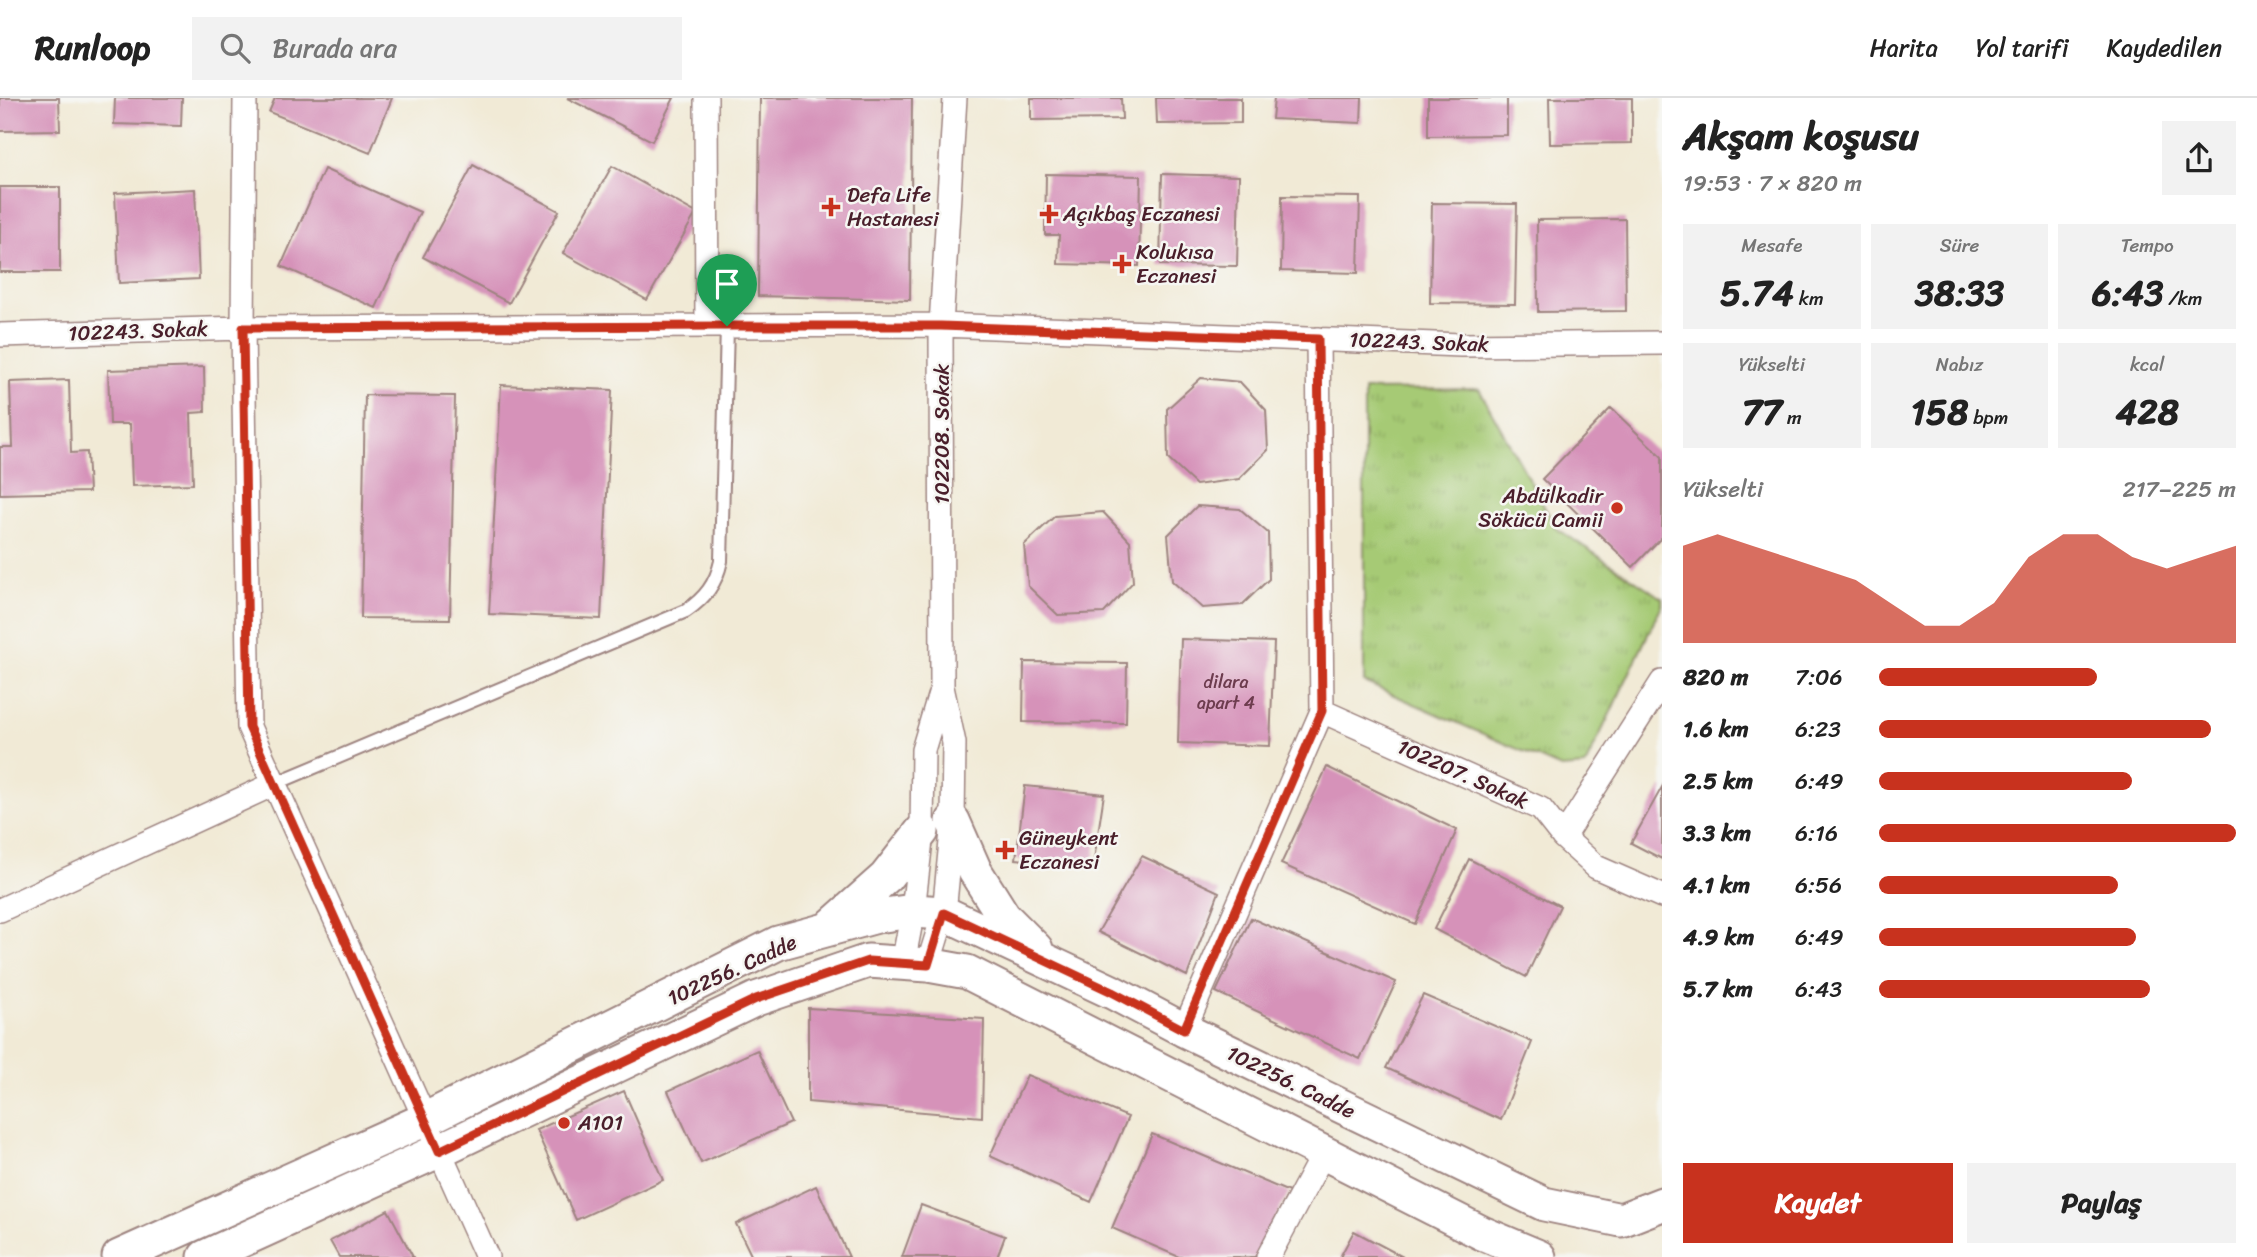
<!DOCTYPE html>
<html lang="tr">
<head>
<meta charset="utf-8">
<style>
  body { margin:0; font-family:Sriracha,sans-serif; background:#f2f2f2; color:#222; height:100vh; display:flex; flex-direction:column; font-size:26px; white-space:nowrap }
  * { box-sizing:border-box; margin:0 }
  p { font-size:23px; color:#767676 }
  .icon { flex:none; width:38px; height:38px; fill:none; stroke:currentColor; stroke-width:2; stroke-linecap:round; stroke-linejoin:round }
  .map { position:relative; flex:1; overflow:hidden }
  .sheet { display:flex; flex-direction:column; background:#fff; width:595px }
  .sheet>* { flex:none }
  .pin { position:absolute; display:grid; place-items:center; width:60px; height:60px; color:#fff; margin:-72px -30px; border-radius:50% 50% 50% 0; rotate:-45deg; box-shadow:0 0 7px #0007 }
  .pin .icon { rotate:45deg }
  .round { display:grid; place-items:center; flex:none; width:74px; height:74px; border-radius:0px; background:#f2f2f2 }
  .head { display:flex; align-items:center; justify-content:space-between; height:119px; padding:0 21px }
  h1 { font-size:38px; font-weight:700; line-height:52px }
  .figures { display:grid; grid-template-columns:repeat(3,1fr); gap:10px; height:119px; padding:7px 21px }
  .figures div { display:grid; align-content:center; border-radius:0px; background:#f2f2f2; text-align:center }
  .figures b { font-size:35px; font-weight:700 }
  .figures small { font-size:19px; font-weight:400 }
  .figures p { font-size:19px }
  .chart { height:196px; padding:14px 21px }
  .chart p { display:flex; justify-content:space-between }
  .chart svg { width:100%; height:126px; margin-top:7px; fill:#c8321e; opacity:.7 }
  .cta { display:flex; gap:14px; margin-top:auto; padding:14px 21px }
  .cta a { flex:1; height:80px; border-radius:0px; background:#c8321e; color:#fff; font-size:28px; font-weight:700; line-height:80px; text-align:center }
  .cta a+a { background:#f2f2f2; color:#222 }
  ul { padding:0 21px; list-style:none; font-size:23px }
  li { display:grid; grid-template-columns:112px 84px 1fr; align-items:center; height:52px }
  li i { height:18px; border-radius:9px; background:#c8321e }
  header { display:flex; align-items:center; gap:42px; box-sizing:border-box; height:98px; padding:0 35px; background:#fff; border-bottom:2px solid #e0e0e0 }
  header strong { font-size:33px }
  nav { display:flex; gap:38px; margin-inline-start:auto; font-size:24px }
  .search { width:490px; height:63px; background:#f2f2f2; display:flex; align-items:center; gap:18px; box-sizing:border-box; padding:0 24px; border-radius:0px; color:#767676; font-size:26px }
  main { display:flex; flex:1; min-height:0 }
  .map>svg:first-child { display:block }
  .park { fill:url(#park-tufts); stroke:#787450; stroke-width:2 }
  .building { fill:#d692b9 }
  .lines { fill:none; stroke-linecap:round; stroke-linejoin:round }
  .lane-casing { stroke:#9e8480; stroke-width:16 }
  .street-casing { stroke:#9e8480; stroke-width:26 }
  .secondary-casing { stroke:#9e8480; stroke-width:37 }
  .lane { stroke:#fff; stroke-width:12 }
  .street { stroke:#fff; stroke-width:23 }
  .secondary { stroke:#fff; stroke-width:33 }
  .route-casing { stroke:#fff; stroke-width:14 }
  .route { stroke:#c8321e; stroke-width:9 }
  .poi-dot { fill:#c8321e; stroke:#f6f6f2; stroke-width:2.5 }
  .labels { text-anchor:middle; stroke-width:5; stroke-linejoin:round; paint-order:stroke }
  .number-label { font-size:18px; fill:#6d3c4e }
  .poi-label { font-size:21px; fill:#4a1f2b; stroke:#f6f6f2; text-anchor:start }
  .street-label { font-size:21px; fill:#4a1f2b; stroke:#f6f6f2 }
</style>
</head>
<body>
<header>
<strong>Runloop</strong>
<div class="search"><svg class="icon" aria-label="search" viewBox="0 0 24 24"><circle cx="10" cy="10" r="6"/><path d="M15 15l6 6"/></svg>Burada ara</div>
<nav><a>Harita</a><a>Yol tarifi</a><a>Kaydedilen</a></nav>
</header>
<main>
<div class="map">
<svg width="1662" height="1159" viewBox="0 0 1662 1159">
  <defs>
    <pattern id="park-tufts" width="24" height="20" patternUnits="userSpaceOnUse" patternTransform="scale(1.75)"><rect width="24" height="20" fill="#a6ca74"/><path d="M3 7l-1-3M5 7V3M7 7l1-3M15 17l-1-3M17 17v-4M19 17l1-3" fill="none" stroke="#90ad65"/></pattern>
  </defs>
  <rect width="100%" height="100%" fill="#f6f6f2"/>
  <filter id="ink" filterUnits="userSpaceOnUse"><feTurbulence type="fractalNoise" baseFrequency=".0143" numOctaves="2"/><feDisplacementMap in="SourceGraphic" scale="14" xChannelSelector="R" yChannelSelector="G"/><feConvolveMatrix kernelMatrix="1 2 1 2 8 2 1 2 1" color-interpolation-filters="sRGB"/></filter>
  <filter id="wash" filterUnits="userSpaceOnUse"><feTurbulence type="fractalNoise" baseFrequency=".00686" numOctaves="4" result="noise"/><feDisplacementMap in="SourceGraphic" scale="28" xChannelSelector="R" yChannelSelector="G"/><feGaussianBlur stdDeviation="1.57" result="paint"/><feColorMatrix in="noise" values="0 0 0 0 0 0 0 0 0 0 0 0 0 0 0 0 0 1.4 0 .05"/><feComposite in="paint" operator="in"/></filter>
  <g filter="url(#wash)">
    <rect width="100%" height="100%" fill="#f1ead6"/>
    <!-- park -->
    <path class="park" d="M1479,291L1556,430L1662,500V507L1585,668L1561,670L1364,584V292Z"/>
    <g id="blocks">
      <!-- building -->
      <path class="building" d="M0,0H59L60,32L0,33Z
        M115,0H182L181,28L114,26Z
        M275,0H392L370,55L269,14Z
        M567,0H674L652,43Z
        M760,0H912L910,202L758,198Z
        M1031,0H1121L1122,21L1031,22Z
        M1156,0H1241V25L1157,26Z
        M1274,0H1362L1361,25L1272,21Z
        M1428,0H1507V37L1428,38Z
        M1549,0H1632V45L1550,46Z
        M473,67L559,113L509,205L423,159Z
        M612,68L696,115L647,202L563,155Z
        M324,71L420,114L376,210L281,168Z
        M1046,76L1141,78L1139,168L1058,166L1059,137H1045Z
        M1162,76L1239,78L1237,168L1160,167Z
        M0,89H60V174H0Z
        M195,91L199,181L119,185L115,95Z
        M1282,98L1360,99L1358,175L1281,173Z
        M1432,105L1517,106L1515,206L1430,205Z
        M1625,121L1626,213L1538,214L1537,122Z
        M204,269L205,314L191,315L193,386L132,388L130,326H110L108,272Z
        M1201,280L1240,284L1266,312L1268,352L1239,381L1196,387L1168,361L1167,311Z
        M69,282L71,355L87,354L89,394L0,396V349H12L10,284Z
        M501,287L612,292L601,521L489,516Z
        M365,297L455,298L450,521L361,520Z
        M1611,310L1662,359V439L1633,469L1542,381Z
        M1197,408L1240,411L1268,435L1269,481L1242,507L1202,510L1172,483L1168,437Z
        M1103,414L1130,443L1133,484L1104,515L1058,517L1028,488L1024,447L1055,418Z
        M1181,541L1274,544L1270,648L1178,645Z
        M1024,564L1127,565L1126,625L1023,624Z
        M1327,669L1457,732L1415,826L1281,766Z
        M1025,688L1104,696L1093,769L1016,761Z
        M1662,689V761L1631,745Z
        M1142,758L1219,794L1187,878L1098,834Z
        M1469,761L1560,808L1526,879L1434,831Z
        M1251,820L1396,884L1360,961L1216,894Z
        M1423,897L1532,944L1501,1022L1386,970Z
        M808,910L984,921L982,1019L808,1004Z
        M757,952L791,1025L701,1065L668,993Z
        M1027,977L1128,1019L1091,1104L990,1058Z
        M624,993L663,1082L576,1122L536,1032Z
        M1152,1036L1289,1094L1255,1159H1179L1112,1130Z
        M816,1088L849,1159H752L736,1126Z
        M921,1107L1005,1138L997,1159H902Z
        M388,1112L413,1159H339L330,1143Z
        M1354,1133L1403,1159H1340Z"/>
    </g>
  </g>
  <g filter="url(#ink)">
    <use href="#blocks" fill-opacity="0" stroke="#9e8480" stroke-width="2"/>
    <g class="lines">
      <!-- lane casing -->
      <g class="lane-casing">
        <path id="lane" d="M274,686L686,513C705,500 716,486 721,463L727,228"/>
      </g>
      <!-- street casing -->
      <g class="street-casing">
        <path id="street" d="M245,0L243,230L249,629L487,1159
          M706,0L707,228
          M0,237L243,230L941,227L1461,247L1662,245
          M1322,613L1541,711L1563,739L1596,769L1662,798
          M1563,739L1662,584
          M0,812L274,686
          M903,865L913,813L922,733L923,652L941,592
          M928,867L944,815L953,723L954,645L942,589L941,227L955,0
          M1184,932L1322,613L1318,241
          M1268,1159L1324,1054"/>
      </g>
      <!-- secondary casing -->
      <g class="secondary-casing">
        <path id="secondary" d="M953,723L975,773L1004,819L1036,851
          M832,827L886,779L922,733
          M119,1159L424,1022L778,845L877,818L913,813L944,815L1112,894L1184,932L1544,1106L1621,1122L1662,1106
          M205,1159L438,1053L756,901L868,863L928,867L967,874L1482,1135L1539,1159"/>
      </g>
      <!-- lane -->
      <use href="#lane" class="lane"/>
      <!-- street -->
      <use href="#street" class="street"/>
      <!-- secondary -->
      <use href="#secondary" class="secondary"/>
    </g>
  </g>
  <g class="lines" filter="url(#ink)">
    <!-- route casing -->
    <g class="route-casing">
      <path id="route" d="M727,228H941L1318,241L1322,613L1184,932L1112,894L944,815L928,867L868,863L756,901L439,1053L249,629L243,230Z"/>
    </g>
    <!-- route -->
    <use href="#route" class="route"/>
  </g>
  <!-- markers -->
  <g class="poi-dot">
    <path d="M827.5 98.5h7v7h7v7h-7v7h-7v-7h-7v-7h7z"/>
    <path d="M1045.5 105.5h7v7h7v7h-7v7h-7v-7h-7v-7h7z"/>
    <path d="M1118.5 155.5h7v7h7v7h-7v7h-7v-7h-7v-7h7z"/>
    <circle cx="1617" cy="410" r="7"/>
    <path d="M1001.5 741.5h7v7h7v7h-7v7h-7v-7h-7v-7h7z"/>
    <circle cx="564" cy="1025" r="7"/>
  </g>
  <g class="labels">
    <!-- number labels -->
    <g class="number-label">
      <text x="1226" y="590">dilara<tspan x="1226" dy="21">apart 4</tspan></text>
    </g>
    <!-- poi labels -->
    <g class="poi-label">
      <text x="847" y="104">Defa Life<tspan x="847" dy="24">Hastanesi</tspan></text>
      <text x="1063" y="123">Açıkbaş Eczanesi</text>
      <text x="1136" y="161">Kolukısa<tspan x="1136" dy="24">Eczanesi</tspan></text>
      <text x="1603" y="405" text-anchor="end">Abdülkadir<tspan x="1603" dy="24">Sökücü Camii</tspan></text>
      <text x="1019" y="747">Güneykent<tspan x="1019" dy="24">Eczanesi</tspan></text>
      <text x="578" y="1032">A101</text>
    </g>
    <!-- street labels -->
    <g class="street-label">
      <text transform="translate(138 233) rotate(-2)" y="7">102243. Sokak</text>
      <text transform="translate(1419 244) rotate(2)" y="7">102243. Sokak</text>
      <text transform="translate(942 336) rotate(-90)" y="7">102208. Sokak</text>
      <text transform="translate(1463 676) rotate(24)" y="7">102207. Sokak</text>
      <text transform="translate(732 872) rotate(-25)" y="7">102256. Cadde</text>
      <text transform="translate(1291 984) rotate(26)" y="7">102256. Cadde</text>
    </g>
  </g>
</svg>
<div class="pin" style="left:727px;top:228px;background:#1e9e55"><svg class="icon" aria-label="arrive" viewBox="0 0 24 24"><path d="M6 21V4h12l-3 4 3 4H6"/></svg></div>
</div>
<section class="sheet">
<div class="head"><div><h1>Akşam koşusu</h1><p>19:53 · 7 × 820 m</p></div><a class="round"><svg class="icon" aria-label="share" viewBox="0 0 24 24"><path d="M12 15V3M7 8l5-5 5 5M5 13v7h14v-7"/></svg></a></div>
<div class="figures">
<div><p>Mesafe</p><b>5.74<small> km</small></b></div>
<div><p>Süre</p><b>38:33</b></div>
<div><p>Tempo</p><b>6:43<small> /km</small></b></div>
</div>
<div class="figures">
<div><p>Yükselti</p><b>77<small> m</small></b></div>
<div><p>Nabız</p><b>158<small> bpm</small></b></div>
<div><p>kcal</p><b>428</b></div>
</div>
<div class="chart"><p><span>Yükselti</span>217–225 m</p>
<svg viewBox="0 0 160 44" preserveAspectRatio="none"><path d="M0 44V10L10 6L20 10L30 14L40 18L50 22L60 30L70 38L80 38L90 30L100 14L110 6L120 6L130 14L140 18L150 14L160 10V44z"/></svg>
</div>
<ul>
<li><b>820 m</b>7:06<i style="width:61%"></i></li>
<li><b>1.6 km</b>6:23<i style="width:93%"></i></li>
<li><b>2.5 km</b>6:49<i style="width:71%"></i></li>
<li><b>3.3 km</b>6:16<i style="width:100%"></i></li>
<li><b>4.1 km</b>6:56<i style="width:67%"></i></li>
<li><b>4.9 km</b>6:49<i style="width:72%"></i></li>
<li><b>5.7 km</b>6:43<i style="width:76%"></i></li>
</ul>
<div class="cta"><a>Kaydet</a><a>Paylaş</a></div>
</section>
</main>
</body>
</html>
